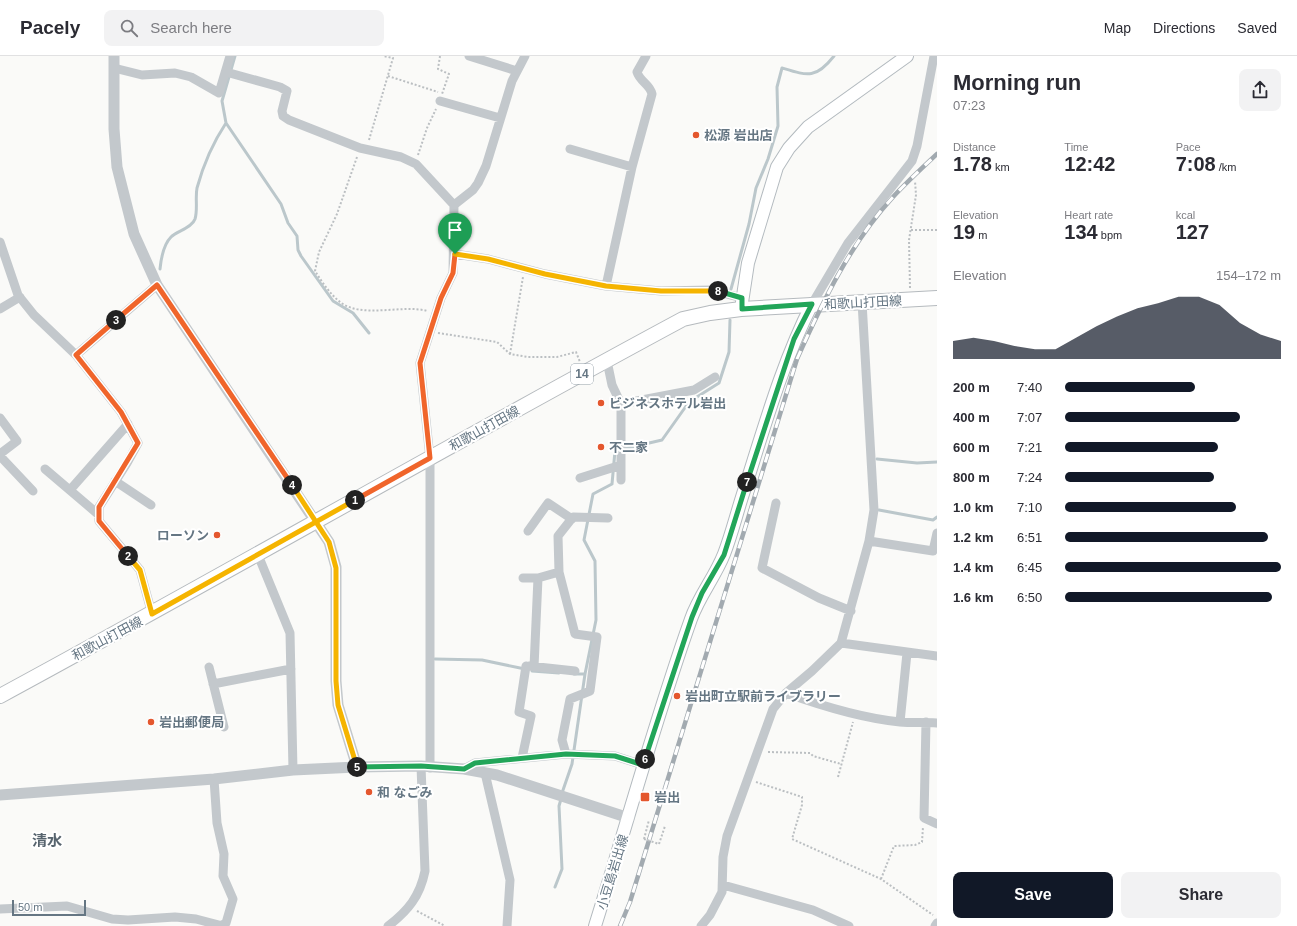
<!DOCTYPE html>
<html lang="en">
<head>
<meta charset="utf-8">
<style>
  body { margin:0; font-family:Helvetica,"Noto Sans JP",sans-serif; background:#f2f2f3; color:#2b2b33; height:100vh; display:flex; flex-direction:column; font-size:15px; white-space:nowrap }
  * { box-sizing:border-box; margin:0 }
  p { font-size:13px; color:#7c7c81 }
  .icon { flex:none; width:22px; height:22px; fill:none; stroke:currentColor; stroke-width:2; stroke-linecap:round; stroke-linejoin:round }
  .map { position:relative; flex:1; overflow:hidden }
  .details { display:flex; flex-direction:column; background:#fff; width:360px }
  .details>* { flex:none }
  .scale { position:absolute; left:12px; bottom:10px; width:74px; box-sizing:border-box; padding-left:4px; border:2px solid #657683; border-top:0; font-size:11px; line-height:14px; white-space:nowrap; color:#657683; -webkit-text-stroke:3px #fff; paint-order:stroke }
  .pin { position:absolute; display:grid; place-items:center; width:34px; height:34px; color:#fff; margin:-41px -17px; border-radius:50% 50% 50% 0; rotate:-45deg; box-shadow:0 0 4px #0007 }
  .pin .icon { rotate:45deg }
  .km { position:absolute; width:20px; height:20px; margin:-10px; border-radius:50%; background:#222; color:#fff; font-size:11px; line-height:20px; text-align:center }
  .round { display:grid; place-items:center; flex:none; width:42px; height:42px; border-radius:8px; background:#f2f2f3 }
  .head { display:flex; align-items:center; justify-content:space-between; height:68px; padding:0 16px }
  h1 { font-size:22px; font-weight:800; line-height:30px }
  .stats { display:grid; grid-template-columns:repeat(3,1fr); gap:6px; height:68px; padding:4px 16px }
  .stats div { display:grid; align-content:center }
  .stats b { font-size:20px; font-weight:800 }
  .stats small { font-size:11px; font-weight:400 }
  .stats p { font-size:11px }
  .chart { height:112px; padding:8px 16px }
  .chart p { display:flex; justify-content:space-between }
  .chart svg { width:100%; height:72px; margin-top:4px; fill:#111827; opacity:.7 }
  .button { display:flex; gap:8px; margin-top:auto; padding:8px 16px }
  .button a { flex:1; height:46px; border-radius:8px; background:#111827; color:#fff; font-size:16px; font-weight:800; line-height:46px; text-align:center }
  .button a+a { background:#f2f2f3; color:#2b2b33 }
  ul { padding:0 16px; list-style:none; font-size:13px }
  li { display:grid; grid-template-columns:64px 48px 1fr; align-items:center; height:30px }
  li i { height:10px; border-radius:5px; background:#111827 }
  header { display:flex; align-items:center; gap:24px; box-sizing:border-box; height:56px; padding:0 20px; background:#fff; border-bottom:1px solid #e1e1e2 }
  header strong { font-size:19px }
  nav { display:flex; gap:22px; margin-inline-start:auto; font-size:14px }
  .search { width:280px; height:36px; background:#f2f2f3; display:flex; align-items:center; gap:10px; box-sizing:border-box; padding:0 14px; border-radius:8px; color:#7c7c81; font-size:15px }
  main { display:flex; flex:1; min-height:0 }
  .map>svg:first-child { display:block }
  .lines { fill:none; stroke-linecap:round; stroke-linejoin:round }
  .stream { stroke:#bbc7cb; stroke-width:3 }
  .secondary-casing { stroke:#b3babf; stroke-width:14 }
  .primary-casing { stroke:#b5babe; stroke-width:16 }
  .path { stroke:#bbbfc2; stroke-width:2; stroke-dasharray:2 2; stroke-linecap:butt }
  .minor { stroke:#c3c8cc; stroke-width:9 }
  .tertiary { stroke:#c3c8cc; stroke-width:11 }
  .secondary { stroke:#fff; stroke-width:12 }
  .primary { stroke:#fff; stroke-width:14 }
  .rail-casing { stroke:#a2aab0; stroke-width:4.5 }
  .rail { stroke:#fff; stroke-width:3; stroke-dasharray:9; stroke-linecap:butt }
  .path-bridge { stroke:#bbbfc2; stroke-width:2; stroke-dasharray:2 2; stroke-linecap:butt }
  .split-1-casing { stroke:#fff; stroke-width:8 }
  .split-2-casing { stroke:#fff; stroke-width:8 }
  .split-3-casing { stroke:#fff; stroke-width:8 }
  .split-4-casing { stroke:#fff; stroke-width:8 }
  .split-5-casing { stroke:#fff; stroke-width:8 }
  .split-6-casing { stroke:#fff; stroke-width:8 }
  .split-7-casing { stroke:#fff; stroke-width:8 }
  .split-8-casing { stroke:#fff; stroke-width:8 }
  .split-9-casing { stroke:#fff; stroke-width:8 }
  .split-1 { stroke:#f0652b; stroke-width:5 }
  .split-2 { stroke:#f5b400; stroke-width:5 }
  .split-3 { stroke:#f0652b; stroke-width:5 }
  .split-4 { stroke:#f0652b; stroke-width:5 }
  .split-5 { stroke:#f5b400; stroke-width:5 }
  .split-6 { stroke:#22a559; stroke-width:5 }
  .split-7 { stroke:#22a559; stroke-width:5 }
  .split-8 { stroke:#22a559; stroke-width:5 }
  .split-9 { stroke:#f5b400; stroke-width:5 }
  .poi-dot { fill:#e4572e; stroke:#fff; stroke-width:1.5 }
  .labels { text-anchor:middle; stroke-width:4; stroke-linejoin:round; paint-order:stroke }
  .shield { fill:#fff; stroke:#939fa8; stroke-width:1 }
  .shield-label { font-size:12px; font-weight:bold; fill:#657683 }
  .poi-label { font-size:13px; font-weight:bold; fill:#657683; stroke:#fff; text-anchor:start }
  .street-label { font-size:13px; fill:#657683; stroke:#fff }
  .quarter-label { font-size:15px; font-weight:bold; fill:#57646e; stroke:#fff }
</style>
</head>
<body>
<header>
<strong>Pacely</strong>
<div class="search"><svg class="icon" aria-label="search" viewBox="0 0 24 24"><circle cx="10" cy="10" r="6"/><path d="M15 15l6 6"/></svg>Search here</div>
<nav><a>Map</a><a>Directions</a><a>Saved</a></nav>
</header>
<main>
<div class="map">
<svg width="937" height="870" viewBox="0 0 937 870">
  <rect width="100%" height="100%" fill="#fafaf8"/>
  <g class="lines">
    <!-- stream -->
    <path class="stream" d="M235,0L222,45L226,67L281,148L288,167L297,180L298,194L301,200L333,245L353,257L369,277
      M160,213C161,203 163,189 171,181C177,175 192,172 195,163C198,153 195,142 197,132C203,110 214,85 226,67
      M731,233L749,168L756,132L768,103L778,70L777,31L782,12C808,20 816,23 834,0
      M877,403L917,407L937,406
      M879,454L933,464L937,461
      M435,603L482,604L525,613
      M532,615L559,617
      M585,618L596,564L595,505L584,484L593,438L612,428L615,395L662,384L689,346L719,327L729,296L730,264
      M562,737L572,708L585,618H574
      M555,831L562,813L559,750L561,743"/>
    <!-- secondary casing -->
    <g class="secondary-casing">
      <path id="secondary" d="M741,253L748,207L777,111L789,92L808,71L907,0
        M595,870C627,768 655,664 691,563C699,540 715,521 724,498C731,480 736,460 742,441C763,376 781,309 812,248"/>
    </g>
    <!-- primary casing -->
    <g class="primary-casing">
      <path id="primary" d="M0,640C229,516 454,386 683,263L710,257L741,253L937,242"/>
    </g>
    <!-- path -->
    <path class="path" d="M440,0L438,13L449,18L442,38
      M388,20L438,36
      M369,84L393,2L383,0
      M418,99L427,72L436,53
      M357,101L337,158L319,196L315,215C322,226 330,238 340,246C362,263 401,248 428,255
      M911,174H937
      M910,232L909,184L916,139L915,125
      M438,277L497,286L510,298L528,301H557L576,296L580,306
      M510,298L523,221
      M768,696L810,697L813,700L841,708
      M838,721L853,666
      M756,726L802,741V749L792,783L881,823L933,859
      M644,783L649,764
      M659,788L665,770
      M881,823L894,790L915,789L922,786L923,771
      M417,855L445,870"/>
    <!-- minor -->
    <path class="minor" d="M469,0L517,15
      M114,12L142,19L175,17L191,21L219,37L230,0
      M226,16L280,31L287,35L282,55L283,60L289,64L360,92L401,101L416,108L454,149L453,217L441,242L420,307L430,402V712
      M440,45L500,62
      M570,93L632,111
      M454,149L473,134L478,127L486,110L512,25L525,0
      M0,186L18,239L34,259L76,299L121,356L138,387L127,407L99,451V465L140,514L152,558
      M455,198L488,203L545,218L606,230L661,235L711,234L742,242
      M606,230L632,111L652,38C650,28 640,26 637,16L646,0
      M812,248L848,187L912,105L917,90L934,0
      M0,253L20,241
      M76,299L157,229
      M607,305L612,329L621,348V424
      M621,348L694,334L715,321
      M0,362L17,385L0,398
      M0,400L33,435
      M45,413L99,459
      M580,422L621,409
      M115,425L151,449
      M70,434L128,368
      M776,447L762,512L819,542L851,555
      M528,475L548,447L572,463
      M869,485L933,495L937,477
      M258,499L290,577L293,714
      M523,522H538L559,516
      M841,587L937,600
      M529,610L575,615
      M209,611L224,671
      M534,611L538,522
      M213,628L291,613
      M786,637C822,650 861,662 900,666C912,667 925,666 937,667
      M900,666L907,597
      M926,666L924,762L937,768
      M566,698L562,684L570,643L590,635L597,581L575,578L559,516L558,480L573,461L608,462
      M522,702L531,660L519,656L526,610
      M464,713L475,707L566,698L615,700L643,709
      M485,717L510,824L507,870
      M214,723L217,767L224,798L223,820L233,843L226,867L220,870
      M723,829L813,854L849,870
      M0,853L67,850L112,863L128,864L175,861L196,863L219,869
      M388,870C408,855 420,840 425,815L421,710
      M701,870L710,859L722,836L723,801L727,780L773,653L786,637L812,615L841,587L869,485L874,454L862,246
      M935,870L937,867"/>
    <!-- tertiary -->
    <path class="tertiary" d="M114,0V73L117,111L134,178L157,229L329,486L336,511V625L338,649L357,711
      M0,739L214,723L293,714L357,711L421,710L464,713L497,719L629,762"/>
    <!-- secondary -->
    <use href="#secondary" class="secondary"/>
    <!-- primary -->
    <use href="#primary" class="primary"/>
    <!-- rail casing -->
    <g class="rail-casing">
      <path id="rail" d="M620,870L630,846L797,303C823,245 850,188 893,141C907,126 922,112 937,98"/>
    </g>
    <!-- rail -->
    <use href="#rail" class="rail"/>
    <!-- path-bridge -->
    <path class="path-bridge" d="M644,783L659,788"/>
  </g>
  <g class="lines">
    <!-- split-1 casing -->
    <g class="split-1-casing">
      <path id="split-1" d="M355,444L430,402L420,307L441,242L453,217L455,198"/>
    </g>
    <!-- split-2 casing -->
    <g class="split-2-casing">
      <path id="split-2" d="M128,500L140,514L152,558L355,444"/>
    </g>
    <!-- split-3 casing -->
    <g class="split-3-casing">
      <path id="split-3" d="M116,264L76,299L121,356L138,387L99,451V465L128,500"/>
    </g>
    <!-- split-4 casing -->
    <g class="split-4-casing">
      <path id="split-4" d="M116,264L157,229L292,429"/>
    </g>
    <!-- split-5 casing -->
    <g class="split-5-casing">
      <path id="split-5" d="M292,429L329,486L336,512V625L338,649L357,711"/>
    </g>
    <!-- split-6 casing -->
    <g class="split-6-casing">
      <path id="split-6" d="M357,711L421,710L464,713L475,707L566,698L615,700L643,709L645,703"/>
    </g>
    <!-- split-7 casing -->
    <g class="split-7-casing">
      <path id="split-7" d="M645,703L692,561L702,537L724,499L747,426"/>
    </g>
    <!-- split-8 casing -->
    <g class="split-8-casing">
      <path id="split-8" d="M718,235L742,242V253L812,248L794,283L747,426"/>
    </g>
    <!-- split-9 casing -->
    <g class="split-9-casing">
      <path id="split-9" d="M455,198L488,203L545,218L606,230L661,235H718"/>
    </g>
    <!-- split-1 -->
    <use href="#split-1" class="split-1"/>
    <!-- split-2 -->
    <use href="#split-2" class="split-2"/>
    <!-- split-3 -->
    <use href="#split-3" class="split-3"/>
    <!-- split-4 -->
    <use href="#split-4" class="split-4"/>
    <!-- split-5 -->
    <use href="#split-5" class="split-5"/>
    <!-- split-6 -->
    <use href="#split-6" class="split-6"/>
    <!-- split-7 -->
    <use href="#split-7" class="split-7"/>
    <!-- split-8 -->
    <use href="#split-8" class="split-8"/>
    <!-- split-9 -->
    <use href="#split-9" class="split-9"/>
  </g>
  <!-- markers -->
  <g class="poi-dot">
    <circle cx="696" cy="79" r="4"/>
    <circle cx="601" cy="347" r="4"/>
    <circle cx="601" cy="391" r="4"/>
    <circle cx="217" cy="479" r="4"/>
    <circle cx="677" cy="640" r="4"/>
    <circle cx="151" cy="666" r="4"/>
    <circle cx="369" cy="736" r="4"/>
    <rect x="640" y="736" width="10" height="10" rx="2"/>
  </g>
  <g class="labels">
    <!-- shield labels -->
    <rect class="shield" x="571" y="308" width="22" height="20" rx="3"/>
    <g class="shield-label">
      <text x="582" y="322">14</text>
    </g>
    <!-- poi labels -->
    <g class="poi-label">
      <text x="704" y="84">松源 岩出店</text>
      <text x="609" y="352">ビジネスホテル岩出</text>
      <text x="609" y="396">不二家</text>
      <text x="209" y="484" text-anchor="end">ローソン</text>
      <text x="685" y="645">岩出町立駅前ライブラリー</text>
      <text x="159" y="671">岩出郵便局</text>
      <text x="377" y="741">和 なごみ</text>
      <text x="654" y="746">岩出</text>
    </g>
    <!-- street labels -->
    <g class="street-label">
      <text transform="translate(863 246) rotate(-3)" y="5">和歌山打田線</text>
      <text transform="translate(484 372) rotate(-29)" y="5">和歌山打田線</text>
      <text transform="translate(107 582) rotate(-28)" y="5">和歌山打田線</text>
      <text transform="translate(612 816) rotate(-73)" y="5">小豆島岩出線</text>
    </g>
    <!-- quarter labels -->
    <g class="quarter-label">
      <text x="47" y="790">清水</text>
    </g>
  </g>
</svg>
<div class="scale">50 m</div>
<div class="pin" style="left:455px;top:198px;background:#1e9e55"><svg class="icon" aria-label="arrive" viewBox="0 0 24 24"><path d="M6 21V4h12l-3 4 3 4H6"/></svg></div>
<b class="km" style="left:355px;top:444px">1</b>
<b class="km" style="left:128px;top:500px">2</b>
<b class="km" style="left:116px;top:264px">3</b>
<b class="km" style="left:292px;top:429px">4</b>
<b class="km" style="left:357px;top:711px">5</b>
<b class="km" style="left:645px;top:703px">6</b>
<b class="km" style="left:747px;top:426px">7</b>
<b class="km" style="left:718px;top:235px">8</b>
</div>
<section class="details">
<div class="head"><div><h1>Morning run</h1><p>07:23</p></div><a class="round"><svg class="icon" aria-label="share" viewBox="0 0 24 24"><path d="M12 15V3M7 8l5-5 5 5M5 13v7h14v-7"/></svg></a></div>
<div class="stats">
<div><p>Distance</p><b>1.78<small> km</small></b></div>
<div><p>Time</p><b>12:42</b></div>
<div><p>Pace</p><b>7:08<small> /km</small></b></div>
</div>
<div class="stats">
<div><p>Elevation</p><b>19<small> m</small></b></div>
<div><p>Heart rate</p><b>134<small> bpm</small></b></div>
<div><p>kcal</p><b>127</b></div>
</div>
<div class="chart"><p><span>Elevation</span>154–172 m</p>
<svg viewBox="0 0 160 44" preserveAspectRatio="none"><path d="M0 44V33L10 31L20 33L30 36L40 38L50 38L60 31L70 24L80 18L90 13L100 10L110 6L120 6L130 11L140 22L150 29L160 33V44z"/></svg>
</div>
<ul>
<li><b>200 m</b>7:40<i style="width:60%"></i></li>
<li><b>400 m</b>7:07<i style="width:81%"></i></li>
<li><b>600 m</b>7:21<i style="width:71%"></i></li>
<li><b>800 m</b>7:24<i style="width:69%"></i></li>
<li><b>1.0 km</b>7:10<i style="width:79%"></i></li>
<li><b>1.2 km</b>6:51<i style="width:94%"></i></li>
<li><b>1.4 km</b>6:45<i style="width:100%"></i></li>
<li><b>1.6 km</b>6:50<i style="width:96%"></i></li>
</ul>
<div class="button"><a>Save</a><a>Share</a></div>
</section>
</main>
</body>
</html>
